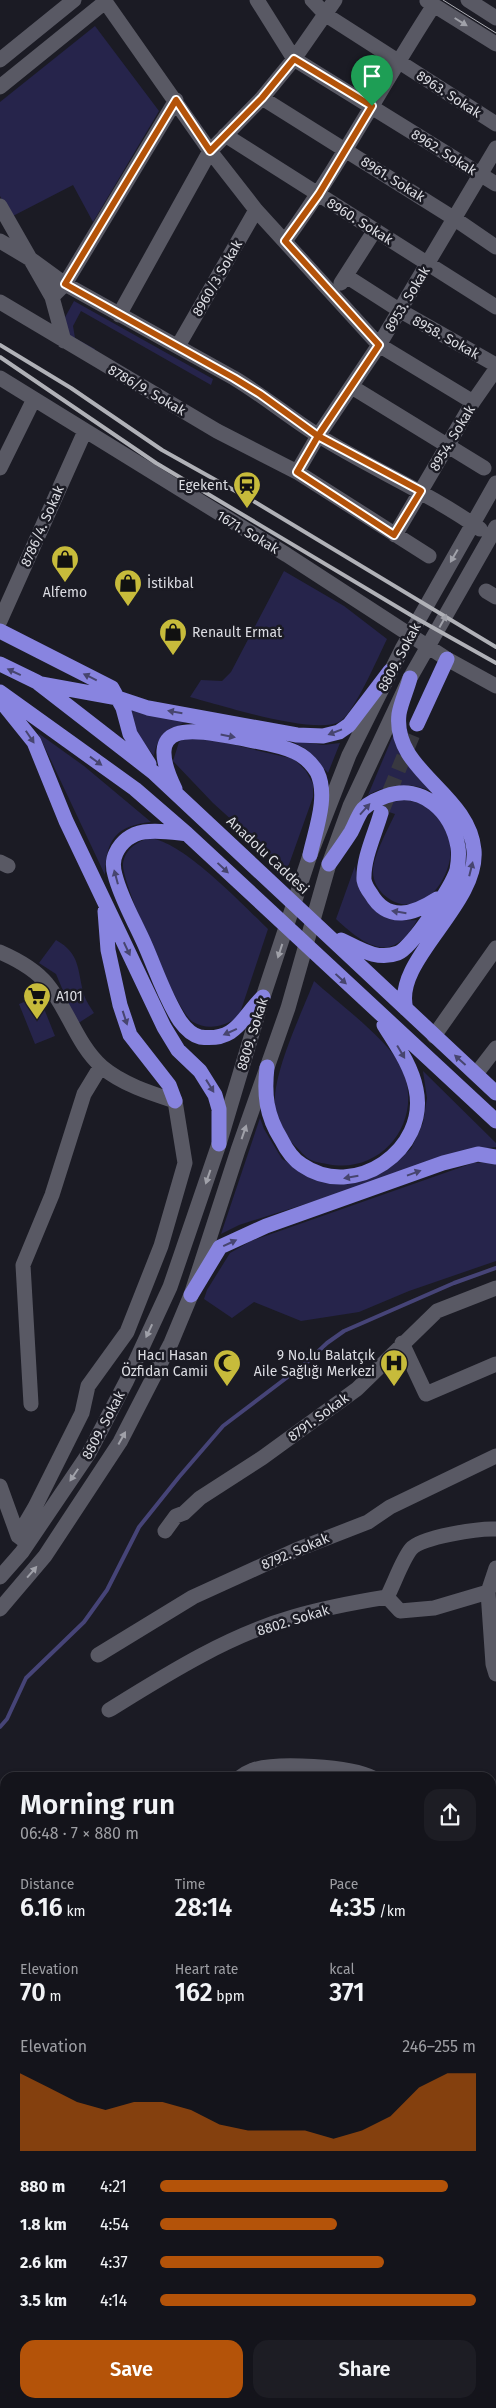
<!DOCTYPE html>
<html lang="en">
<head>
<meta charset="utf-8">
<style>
  body { margin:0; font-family:"Fira Sans",sans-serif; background:#1d1d24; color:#f1f3f6; height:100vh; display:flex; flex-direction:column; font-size:19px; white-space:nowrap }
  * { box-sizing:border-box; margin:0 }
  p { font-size:16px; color:#9d9ea3 }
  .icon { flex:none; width:28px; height:28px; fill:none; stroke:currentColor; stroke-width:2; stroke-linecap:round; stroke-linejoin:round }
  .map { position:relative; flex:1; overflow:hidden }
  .drawer { position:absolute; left:0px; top:1772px; width:496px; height:636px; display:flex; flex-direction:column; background:#14141b; border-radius:15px 15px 0 0; box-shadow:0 1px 4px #0004,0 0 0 1px #33333a }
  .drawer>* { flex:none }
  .pin { position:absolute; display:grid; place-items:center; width:42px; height:42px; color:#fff; margin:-51px -21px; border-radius:50% 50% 50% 0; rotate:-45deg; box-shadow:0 0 5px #0007 }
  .pin .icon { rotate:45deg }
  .round { display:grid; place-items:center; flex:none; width:52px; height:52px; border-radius:15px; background:#1d1d24 }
  .overview { display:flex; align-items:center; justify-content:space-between; height:85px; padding:0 20px }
  h1 { font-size:28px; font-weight:600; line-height:38px }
  .figures { display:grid; grid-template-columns:repeat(3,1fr); gap:8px; height:85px; padding:5px 20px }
  .figures div { display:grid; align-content:center }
  .figures b { font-size:25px; font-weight:600 }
  .figures small { font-size:14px; font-weight:400 }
  .figures p { font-size:14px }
  .chart { height:140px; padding:10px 20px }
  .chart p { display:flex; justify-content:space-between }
  .chart svg { width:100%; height:90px; margin-top:5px; fill:#b45309; opacity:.7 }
  .primary-button { display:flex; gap:10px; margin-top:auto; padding:10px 20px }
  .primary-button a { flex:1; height:58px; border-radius:15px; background:#b45309; color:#fff; font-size:20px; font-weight:600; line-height:58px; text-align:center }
  .primary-button a+a { background:#1d1d24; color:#f1f3f6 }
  ul { padding:0 20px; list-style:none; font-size:16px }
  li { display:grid; grid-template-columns:80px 60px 1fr; align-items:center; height:38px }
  li i { height:12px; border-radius:6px; background:#b45309 }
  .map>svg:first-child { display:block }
  .built { fill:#222231 }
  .green { fill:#26244b }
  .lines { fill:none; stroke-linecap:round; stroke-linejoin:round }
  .stream { stroke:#464477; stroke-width:4 }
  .highway-tunnel { stroke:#383840; stroke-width:15; stroke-dasharray:15 8; stroke-linecap:butt }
  .minor { stroke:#595964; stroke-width:15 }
  .highway { stroke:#8884e0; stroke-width:15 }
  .tram { stroke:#b0b1b7; stroke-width:1 }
  .rail { stroke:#b0b1b7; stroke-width:4 }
  .oneway { fill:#a0a1a9 }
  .oneway2 { fill:#47456f }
  .route-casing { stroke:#fff; stroke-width:10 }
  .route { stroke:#b45309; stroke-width:6 }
  .labels { text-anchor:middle; stroke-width:5; stroke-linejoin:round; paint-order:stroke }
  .street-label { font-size:14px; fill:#dbdce2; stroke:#1b1b24 }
  .poi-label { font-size:14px; fill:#dbdce2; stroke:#1b1b24; text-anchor:end }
</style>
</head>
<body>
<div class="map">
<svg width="496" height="2408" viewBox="0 0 496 2408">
  <rect width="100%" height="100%" fill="#1b1b24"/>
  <!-- built -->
  <path class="built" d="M496,2081V2163L491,2164V2083Z"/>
  <!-- green -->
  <path class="green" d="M95,26L159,111L93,222L73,185L11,217L0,196V102Z
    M74,301L213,379L211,385L81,311L73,326L75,338L95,349L92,354L71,342L63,321Z
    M284,571L344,606L387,639C378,657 354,714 339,722C314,735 220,705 190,697L201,680L222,681L231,672Z
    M131,709L191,720C171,728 157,734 154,756L138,735L129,713Z
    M395,731C403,762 410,769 432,792C411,781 388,784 368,795Z
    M38,733L84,766L151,822C115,826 106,840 105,875Z
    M187,737H200L294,759L306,771L313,784V797L287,870L213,803L173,761L179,742Z
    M290,740L323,745L340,743L328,773L306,749Z
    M402,800C421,801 432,809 443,824C469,861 424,930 384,895C378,889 373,881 373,872C373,856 388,829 395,814L386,811L390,803Z
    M148,838C181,839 243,905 268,929L239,1016C226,1026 208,1031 193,1022C178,1014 121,881 123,864C125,849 136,843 148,838Z
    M355,866C359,904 379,923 417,920C393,965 366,947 336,919Z
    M56,940C81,954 77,970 84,995C86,1001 91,1008 94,1013L77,1024L56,974L39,963Z
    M314,981C337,1002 387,1039 400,1065C427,1117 384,1176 327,1164C322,1163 314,1162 309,1159C304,1156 300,1150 295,1146C285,1136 276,1122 275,1107C272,1073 302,1013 314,981Z
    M39,996L55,1036L35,1044L19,1004Z
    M423,1071L496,1143V1147L479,1149L239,1225L221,1234L260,1118L264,1129L282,1159L312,1177L387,1169L411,1149L423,1123L427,1098Z
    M490,1162L496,1164V1261L409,1291L359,1312L301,1321L254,1302L232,1318L204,1299L207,1290L230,1253L251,1241L473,1163Z
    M93,2404H188L190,2408H93Z"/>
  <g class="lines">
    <!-- stream -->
    <path class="stream" d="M0,1727L7,1719L26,1678L84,1622L107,1590L139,1527L179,1477L223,1426L306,1363L327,1343L344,1331L454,1283L496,1268"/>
    <!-- highway-tunnel -->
    <path class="highway-tunnel" d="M381,813L417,724"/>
    <!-- minor -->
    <path class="minor" d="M104,0L210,151L256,210L379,345L473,402
      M257,0L294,59L335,0
      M312,0L326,15L496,124
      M468,0L496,18
      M427,1L496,44
      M0,60L74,0
      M0,87L105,2
      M262,98L455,219L496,247
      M225,135L496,307
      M0,206L52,297L64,341
      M0,241L32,260L65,284L234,378C264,396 290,418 319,436C372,469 429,493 480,529
      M285,241C340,166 383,83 434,5
      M346,276L399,310L496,365
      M341,283L375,230
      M52,297L65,284L176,100
      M0,302L217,431L297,472L429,556
      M119,315L210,151L262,98L294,59L496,184
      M178,346L256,210
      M0,378L287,555L447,659L496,686
      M352,387L484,468
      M0,468L34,399
      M297,472L318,436L379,345L496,148
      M395,535L473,402L496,369
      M486,591L496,597
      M0,621L85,431
      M0,862L8,866
      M0,952C16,959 36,970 47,984C68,1009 77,1045 102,1067C122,1084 150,1093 175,1101L185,1163L161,1246L127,1332L88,1386L82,1413L35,1507L18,1536
      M434,1036L496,948
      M476,1074L496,1048
      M402,1343L426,1394L496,1364
      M31,1404L23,1265L52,1195L84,1094L101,1066
      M0,1486L18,1536L22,1539
      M165,1531L176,1516L184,1513L200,1498L262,1458L357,1389L437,1311L496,1288
      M496,1568L488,1592L493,1664L496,1674
      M0,1577L22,1552L89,1453L126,1382L170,1287L219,1144L263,997L310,855L349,755L402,649L496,483
      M387,1597C394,1584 402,1560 411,1549C421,1537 480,1528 496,1529
      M0,1609L45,1556L120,1442L171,1343L191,1295L238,1150L288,1008L329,864L350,806L410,678L496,527
      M98,1655L193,1597L296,1550L368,1522L390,1507L496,1456
      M109,1710C167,1674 227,1636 293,1617C324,1608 356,1602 387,1597L400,1611L434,1608L488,1592
      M239,1778C243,1775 248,1772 253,1770C277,1762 350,1766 373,1778
      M0,1993L5,1989
      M491,1993L496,2007
      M491,2045L496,2044
      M491,2235L496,2239
      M491,2380L496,2364
      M491,2386L496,2402
      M208,2404L209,2408
      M418,2404V2408
      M75,2408L76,2404"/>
    <!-- highway -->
    <path class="highway" d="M0,631L112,688L123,708L130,734L149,764
      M0,664L37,682L153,772L496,1093
      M41,684L118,698L148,708L297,735L323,736L339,732L349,725L390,671
      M0,692L135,789L187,834L496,1121
      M1,701L34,742L66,821L164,1027L178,1050L200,1071L215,1095L219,1109V1144
      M417,724L447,659
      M175,789C141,719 192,729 239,738C257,742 278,744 295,752C304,756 312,764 317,772C329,796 315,831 310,855
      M381,813C375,834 363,858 364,880C365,885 368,890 371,894C388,923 414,914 437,899
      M187,834C162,831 130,824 116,853C113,859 113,868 115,875C121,899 135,922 145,945C156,970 165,998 180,1021C185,1028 192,1035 200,1037C237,1042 242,1017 263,997
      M329,864C336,854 344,843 351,832C355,825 358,815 363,809C370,802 378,799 386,796C423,783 452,812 458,847C459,853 458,864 457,870C452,886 412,948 398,953C377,961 360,949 341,940
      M105,911L108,950L120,1005L130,1035L169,1085L175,1101
      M406,1009C392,961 479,905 474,850C469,793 392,771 399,714C401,702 407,690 410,678
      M267,1067C264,1094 266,1115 281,1139C286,1149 292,1159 302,1165C354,1201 429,1150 416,1089C411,1065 397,1046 384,1025
      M191,1295L220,1247L266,1226L443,1163L478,1154L496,1157"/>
    <!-- tram -->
    <path class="tram" d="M443,0L496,33"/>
    <!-- rail -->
    <path class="rail" d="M0,345L71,388L162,450L255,502L496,647
      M0,357L156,463L414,617L496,663"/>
  </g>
  <!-- one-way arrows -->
  <defs><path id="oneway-solid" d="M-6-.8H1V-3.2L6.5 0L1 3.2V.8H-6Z" transform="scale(1.25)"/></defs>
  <g class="oneway">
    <use href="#oneway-solid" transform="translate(461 22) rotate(32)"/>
    <use href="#oneway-solid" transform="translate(454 556) rotate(120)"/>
    <use href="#oneway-solid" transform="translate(443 621) rotate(-61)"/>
    <use href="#oneway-solid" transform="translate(280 951) rotate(108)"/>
    <use href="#oneway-solid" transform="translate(244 1132) rotate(-71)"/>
    <use href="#oneway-solid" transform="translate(208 1177) rotate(109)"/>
    <use href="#oneway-solid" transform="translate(149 1331) rotate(115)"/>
    <use href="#oneway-solid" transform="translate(122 1438) rotate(-61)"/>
    <use href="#oneway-solid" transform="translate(74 1475) rotate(124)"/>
    <use href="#oneway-solid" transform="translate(32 1572) rotate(-49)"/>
  </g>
  <g class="oneway2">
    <use href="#oneway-solid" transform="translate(14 672) rotate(-155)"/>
    <use href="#oneway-solid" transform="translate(90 677) rotate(-154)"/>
    <use href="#oneway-solid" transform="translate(175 712) rotate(-170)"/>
    <use href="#oneway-solid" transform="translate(335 732) rotate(159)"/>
    <use href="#oneway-solid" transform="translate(228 736) rotate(11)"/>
    <use href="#oneway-solid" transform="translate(30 737) rotate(56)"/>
    <use href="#oneway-solid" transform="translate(96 761) rotate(36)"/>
    <use href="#oneway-solid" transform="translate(365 809) rotate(-48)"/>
    <use href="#oneway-solid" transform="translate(223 868) rotate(43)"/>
    <use href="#oneway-solid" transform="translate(471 869) rotate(-76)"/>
    <use href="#oneway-solid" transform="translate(116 877) rotate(-105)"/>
    <use href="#oneway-solid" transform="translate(399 912) rotate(-171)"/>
    <use href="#oneway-solid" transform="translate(127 949) rotate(65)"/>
    <use href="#oneway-solid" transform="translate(341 979) rotate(43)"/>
    <use href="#oneway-solid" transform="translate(125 1018) rotate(72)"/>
    <use href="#oneway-solid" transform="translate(230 1032) rotate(156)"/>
    <use href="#oneway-solid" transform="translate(401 1052) rotate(59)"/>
    <use href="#oneway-solid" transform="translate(460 1060) rotate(-138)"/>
    <use href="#oneway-solid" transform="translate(210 1086) rotate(58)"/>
    <use href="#oneway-solid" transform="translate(414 1173) rotate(-20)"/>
    <use href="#oneway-solid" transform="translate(351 1177) rotate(170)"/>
    <use href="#oneway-solid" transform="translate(230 1243) rotate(-25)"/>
  </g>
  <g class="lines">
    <!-- route casing -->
    <g class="route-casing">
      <path id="route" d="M372,106L294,59L262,98L210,151L176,100L65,284L234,378L260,394L318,436L297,472L394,535L421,491L318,436L379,345L285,241L319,194L372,106"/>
    </g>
    <!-- route -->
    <use href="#route" class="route"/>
  </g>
  <!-- icons -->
  <defs>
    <g id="station-pin" transform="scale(1.4375)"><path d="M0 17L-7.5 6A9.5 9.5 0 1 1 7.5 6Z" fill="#c7bb3b" stroke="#1b1b24"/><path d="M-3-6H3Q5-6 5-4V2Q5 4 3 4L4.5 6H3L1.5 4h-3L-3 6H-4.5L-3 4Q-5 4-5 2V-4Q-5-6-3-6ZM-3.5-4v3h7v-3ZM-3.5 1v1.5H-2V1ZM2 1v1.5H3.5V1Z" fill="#111"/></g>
    <g id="shop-pin" transform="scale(1.4375)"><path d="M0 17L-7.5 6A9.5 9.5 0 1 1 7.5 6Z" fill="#c7bb3b" stroke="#1b1b24"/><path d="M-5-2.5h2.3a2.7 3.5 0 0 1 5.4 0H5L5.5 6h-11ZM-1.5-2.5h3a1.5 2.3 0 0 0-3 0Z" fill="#111"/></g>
    <g id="supermarket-pin" transform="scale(1.4375)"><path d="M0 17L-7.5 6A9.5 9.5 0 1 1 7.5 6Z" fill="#c7bb3b" stroke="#1b1b24"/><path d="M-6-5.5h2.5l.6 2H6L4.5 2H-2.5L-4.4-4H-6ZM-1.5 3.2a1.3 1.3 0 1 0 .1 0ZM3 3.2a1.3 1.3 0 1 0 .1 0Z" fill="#111"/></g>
    <g id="mosque-pin" transform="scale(1.4375)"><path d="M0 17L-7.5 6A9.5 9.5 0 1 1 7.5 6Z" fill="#c7bb3b" stroke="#1b1b24"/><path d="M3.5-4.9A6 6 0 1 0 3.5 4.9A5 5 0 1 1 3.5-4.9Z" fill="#111"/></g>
    <g id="hospital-pin" transform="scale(1.4375)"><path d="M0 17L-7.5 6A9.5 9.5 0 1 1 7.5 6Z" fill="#c7bb3b" stroke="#1b1b24"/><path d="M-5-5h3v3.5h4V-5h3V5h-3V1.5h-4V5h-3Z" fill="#111"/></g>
  </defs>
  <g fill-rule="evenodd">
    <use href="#station-pin" x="247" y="485"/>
    <use href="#shop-pin" x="65" y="559"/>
    <use href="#shop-pin" x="128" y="583"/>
    <use href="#shop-pin" x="173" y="632"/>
    <use href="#supermarket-pin" x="37" y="996"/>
    <use href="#mosque-pin" x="227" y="1363"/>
    <use href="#hospital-pin" x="394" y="1363"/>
  </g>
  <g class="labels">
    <!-- street labels -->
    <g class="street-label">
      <text transform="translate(449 94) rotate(33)" y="5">8963. Sokak</text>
      <text transform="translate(444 152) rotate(32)" y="5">8962. Sokak</text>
      <text transform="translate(393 179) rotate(32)" y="5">8961. Sokak</text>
      <text transform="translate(360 221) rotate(32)" y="5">8960. Sokak</text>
      <text transform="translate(217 278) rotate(-60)" y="5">8960/3 Sokak</text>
      <text transform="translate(407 299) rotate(-59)" y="5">8953. Sokak</text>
      <text transform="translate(446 337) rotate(29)" y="5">8958. Sokak</text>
      <text transform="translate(147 390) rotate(30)" y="5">8786/9. Sokak</text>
      <text transform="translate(452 438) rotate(-59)" y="5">8954. Sokak</text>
      <text transform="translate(42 526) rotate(-66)" y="5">8786/4. Sokak</text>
      <text transform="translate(248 532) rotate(31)" y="5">1671. Sokak</text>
      <text transform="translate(399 657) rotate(-62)" y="5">8809. Sokak</text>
      <text transform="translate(268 855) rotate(43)" y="5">Anadolu Caddesi</text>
      <text transform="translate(252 1034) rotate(-73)" y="5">8809. Sokak</text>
      <text transform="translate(318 1417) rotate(-36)" y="5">8791. Sokak</text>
      <text transform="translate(103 1425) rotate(-62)" y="5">8809. Sokak</text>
      <text transform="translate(295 1551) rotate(-23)" y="5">8792. Sokak</text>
      <text transform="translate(293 1620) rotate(-17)" y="5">8802. Sokak</text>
    </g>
    <!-- poi labels -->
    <g class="poi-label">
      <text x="228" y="490">Egekent</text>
      <text x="147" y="588" text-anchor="start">İstikbal</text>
      <text x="65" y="597" text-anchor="middle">Alfemo</text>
      <text x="192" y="637" text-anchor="start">Renault Ermat</text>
      <text x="56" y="1001" text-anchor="start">A101</text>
      <text x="208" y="1360">Hacı Hasan<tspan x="208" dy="16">Özfidan Camii</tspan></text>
      <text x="375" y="1360">9 No.lu Balatçık<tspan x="375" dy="16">Aile Sağlığı Merkezi</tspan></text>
    </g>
  </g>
</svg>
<div class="pin" style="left:372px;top:106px;background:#1e9e55"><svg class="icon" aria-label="arrive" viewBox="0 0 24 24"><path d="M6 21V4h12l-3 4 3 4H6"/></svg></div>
<section class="drawer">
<div class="overview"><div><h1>Morning run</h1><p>06:48 · 7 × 880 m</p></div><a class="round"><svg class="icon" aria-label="share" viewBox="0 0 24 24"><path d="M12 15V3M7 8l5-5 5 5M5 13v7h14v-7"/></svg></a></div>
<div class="figures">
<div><p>Distance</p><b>6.16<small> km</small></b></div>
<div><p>Time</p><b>28:14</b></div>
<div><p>Pace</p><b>4:35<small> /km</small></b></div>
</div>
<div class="figures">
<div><p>Elevation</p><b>70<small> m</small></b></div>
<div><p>Heart rate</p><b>162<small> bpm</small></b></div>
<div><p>kcal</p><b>371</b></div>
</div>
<div class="chart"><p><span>Elevation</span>246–255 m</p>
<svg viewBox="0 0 160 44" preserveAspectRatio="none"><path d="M0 44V6L10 13L20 20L30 24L40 20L50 20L60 24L70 31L80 34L90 34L100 34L110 38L120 34L130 27L140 13L150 6L160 6V44z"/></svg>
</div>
<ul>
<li><b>880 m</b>4:21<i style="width:91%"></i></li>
<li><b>1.8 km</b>4:54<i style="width:56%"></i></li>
<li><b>2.6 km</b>4:37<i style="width:71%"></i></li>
<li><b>3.5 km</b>4:14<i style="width:100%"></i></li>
</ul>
<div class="primary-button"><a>Save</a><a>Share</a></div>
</section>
</div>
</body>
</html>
